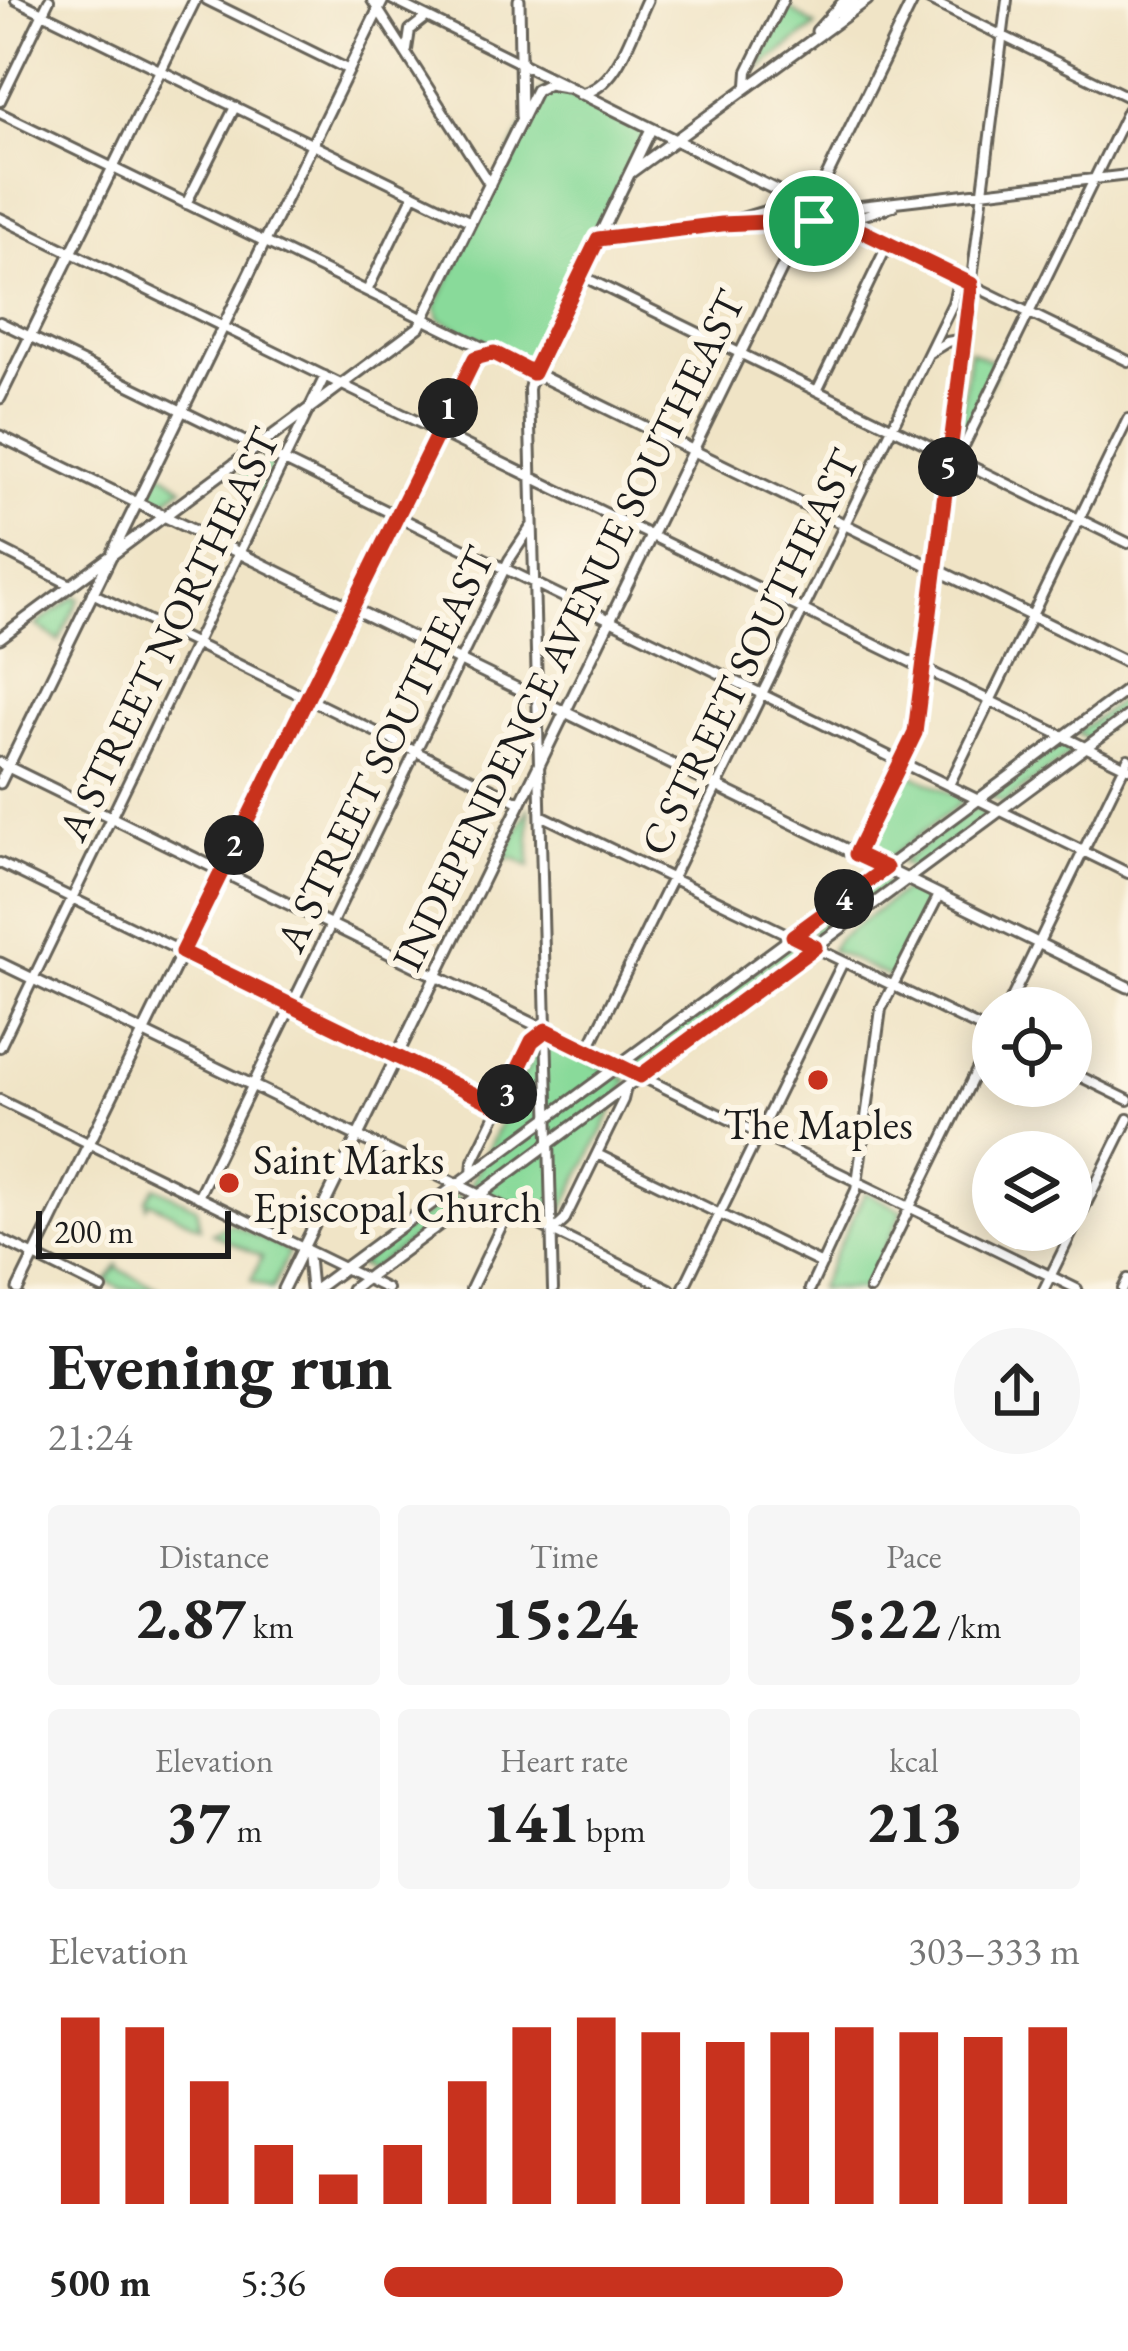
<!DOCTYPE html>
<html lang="en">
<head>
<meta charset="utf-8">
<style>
  body { margin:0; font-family:"EB Garamond",serif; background:#f6f6f6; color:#222; height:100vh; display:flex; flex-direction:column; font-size:45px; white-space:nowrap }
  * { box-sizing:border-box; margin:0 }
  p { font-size:39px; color:#767676 }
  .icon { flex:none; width:66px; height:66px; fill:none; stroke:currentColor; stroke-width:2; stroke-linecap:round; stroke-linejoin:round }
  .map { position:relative; height:1289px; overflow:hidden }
  .panel { display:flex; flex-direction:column; background:#fff; flex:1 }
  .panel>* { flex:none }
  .controls { position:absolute; left:972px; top:987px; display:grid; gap:24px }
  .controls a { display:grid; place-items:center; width:120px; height:120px; border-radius:50%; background:#fff; box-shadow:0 6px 30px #0003; font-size:60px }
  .scale { position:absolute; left:36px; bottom:30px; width:195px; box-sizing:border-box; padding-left:12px; border:6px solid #1c1c1c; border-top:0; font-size:33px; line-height:42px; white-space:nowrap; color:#1c1c1c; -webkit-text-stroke:9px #fcf5e5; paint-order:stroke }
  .pin { position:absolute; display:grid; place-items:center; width:102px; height:102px; color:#fff; margin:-51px; border:6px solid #fff; border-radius:50%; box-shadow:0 3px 12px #0007 }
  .km { position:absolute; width:60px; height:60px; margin:-30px; border-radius:50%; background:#222; color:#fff; font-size:33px; line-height:60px; text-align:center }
  .round { display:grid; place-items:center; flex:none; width:126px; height:126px; border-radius:63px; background:#f6f6f6 }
  .overview { display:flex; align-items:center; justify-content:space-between; height:204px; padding:0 48px }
  h1 { font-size:66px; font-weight:800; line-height:90px }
  .metrics { display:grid; grid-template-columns:repeat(3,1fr); gap:18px; height:204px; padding:12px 48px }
  .metrics div { display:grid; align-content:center; border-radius:12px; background:#f6f6f6; text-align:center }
  .metrics b { font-size:60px; font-weight:800 }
  .metrics small { font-size:33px; font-weight:400 }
  .metrics p { font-size:33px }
  .chart { height:336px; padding:24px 48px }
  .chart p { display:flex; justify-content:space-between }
  .chart svg { width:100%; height:216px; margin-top:12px; stroke:#c8321e; stroke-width:6 }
  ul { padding:0 48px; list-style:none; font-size:39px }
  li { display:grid; grid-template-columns:192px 144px 1fr; align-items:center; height:90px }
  li i { height:30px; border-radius:15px; background:#c8321e }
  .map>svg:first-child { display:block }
  .green { fill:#89da9a; stroke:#527b5b; stroke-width:3 }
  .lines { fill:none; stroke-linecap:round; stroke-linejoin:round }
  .minor-casing { stroke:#666258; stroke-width:14 }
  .major-casing { stroke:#666258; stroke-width:15 }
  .minor { stroke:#fff; stroke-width:8 }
  .major { stroke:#fff; stroke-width:9 }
  .route-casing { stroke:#fff; stroke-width:24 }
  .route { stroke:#c8321e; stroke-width:15 }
  .poi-dot { fill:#c8321e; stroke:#fcf5e5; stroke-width:4.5 }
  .labels { text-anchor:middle; stroke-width:12; stroke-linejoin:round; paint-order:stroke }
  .street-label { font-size:42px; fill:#1c1c1c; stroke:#fcf5e5 }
  .poi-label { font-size:42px; fill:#1c1c1c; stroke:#fcf5e5 }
</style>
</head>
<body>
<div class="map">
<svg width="1128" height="1289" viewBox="0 0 1128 1289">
  <rect width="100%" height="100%" fill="#fcf5e5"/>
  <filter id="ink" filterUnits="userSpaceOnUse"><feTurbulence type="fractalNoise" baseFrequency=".00833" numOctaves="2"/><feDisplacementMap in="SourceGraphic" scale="24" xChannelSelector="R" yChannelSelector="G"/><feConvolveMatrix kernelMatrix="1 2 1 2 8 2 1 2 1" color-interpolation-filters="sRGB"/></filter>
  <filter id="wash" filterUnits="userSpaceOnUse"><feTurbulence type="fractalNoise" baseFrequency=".004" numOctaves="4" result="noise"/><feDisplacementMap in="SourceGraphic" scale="48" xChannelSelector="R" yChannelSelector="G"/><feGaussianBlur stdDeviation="2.7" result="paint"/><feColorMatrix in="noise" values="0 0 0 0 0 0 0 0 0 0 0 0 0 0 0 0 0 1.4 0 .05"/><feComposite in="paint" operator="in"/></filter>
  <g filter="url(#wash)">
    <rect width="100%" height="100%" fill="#f0e4c6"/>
    <!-- green -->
    <path class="green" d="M786,6L816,26L758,69L757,68Z
      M551,86L640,130L645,139L537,360L527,362L439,319L436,306L540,92Z
      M970,350L999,365L960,443L958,441Z
      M261,460L274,466L260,495L240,475Z
      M160,471L183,487L161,504L149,495Z
      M76,596L80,598L59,641L36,625Z
      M1128,695V711L1089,740L1076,733Z
      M1061,744L1074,751L1004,803L990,797Z
      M903,770L965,800L888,859L864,847Z
      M529,807L530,867L514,858L503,859Z
      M975,808L988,814L914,869L901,863Z
      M879,879L891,886L821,938L808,932Z
      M906,889L930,901L892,978L831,950L838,939Z
      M789,946L801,952L645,1067L633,1061Z
      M542,1038L628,1080L555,1225L471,1184Z
      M155,1187L196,1207L200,1227L150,1202L147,1206L146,1200Z
      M865,1192L903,1211L865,1289H818Z
      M452,1195L465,1201L370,1270L358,1265Z
      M230,1223L289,1252L272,1289L251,1281L262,1257L212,1233Z
      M119,1264L117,1268L160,1289H122L106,1281Z"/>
  </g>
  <g filter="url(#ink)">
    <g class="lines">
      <!-- minor casing -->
      <g class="minor-casing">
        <path id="minor" d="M16,0L471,222
          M207,0L349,70
          M372,0L490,185
          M393,0L518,62
          M929,0L1128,97
          M407,50L410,30L424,19
          M747,85L748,71L783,0
          M0,101L49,0
          M0,113L424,319
          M186,204L235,107
          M834,209L837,219L1128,361
          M0,218L1128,768
          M736,223L858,217L893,206
          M722,224L788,204L852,207L1128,175
          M598,239L721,224
          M580,275L1128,543
          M367,291L414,194
          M0,322L1128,873
          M929,353L947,342L964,339
          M533,373L529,389L553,1289
          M817,391L888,244
          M951,455L965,444L1128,110
          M0,549L71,585
          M92,593L521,803
          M949,785L1128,419
          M541,815L993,1034
          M856,853L915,733L1007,0
          M0,863L500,1107
          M1007,1008L1128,759
          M0,1047L325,376
          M588,1050L953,303L959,278
          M618,1065L1077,1289
          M1071,1072L1128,1100
          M0,1100L387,1289
          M597,1154L822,1264
          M472,1173L473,1161L532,1041L544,1030
          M479,1195L670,1289
          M198,1197L509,560L531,527
          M553,1231L564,1221L623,1100L626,1087
          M0,1239L102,1289
          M471,1289L509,1210
          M683,1289L843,962
          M810,1289L856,1190L881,1009L939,895
          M870,1289L993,1037
          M1044,1289L1128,1119
          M1123,1289L1128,1279"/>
      </g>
      <!-- major casing -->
      <g class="major-casing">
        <path id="major" d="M519,0L521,116
          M841,15L854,0
          M817,31L845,0
          M518,62L784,194L795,203
          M580,94C618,88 632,31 647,0
          M630,173L867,0
          M424,319L1128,663
          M533,373L651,129
          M0,398L195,0
          M0,436L1128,987
          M0,638L419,327L536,90L548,84L566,87
          M0,763L618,1065
          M0,783L383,0
          M0,963L479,1195
          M304,1248L308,1257L311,1289
          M18,1289L467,369L477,356L494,353
          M283,1289L913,0
          M316,1289L1128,689
          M352,1289L1128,716"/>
      </g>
      <!-- minor -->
      <use href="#minor" class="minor"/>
      <!-- major -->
      <use href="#major" class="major"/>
    </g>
  </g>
  <g class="lines" filter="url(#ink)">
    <!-- route casing -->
    <g class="route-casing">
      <path id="route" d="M837,219L971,284L915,733L856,854L886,868L793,936L815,947L640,1076L546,1030L532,1041L500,1107L182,952L475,358L494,353L533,373L598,239L722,224Z"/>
    </g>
    <!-- route -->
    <use href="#route" class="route"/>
  </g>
  <!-- markers -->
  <g class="poi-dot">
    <circle cx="818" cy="1080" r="12"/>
    <circle cx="229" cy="1183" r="12"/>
  </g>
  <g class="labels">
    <!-- street labels -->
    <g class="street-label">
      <text transform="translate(568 630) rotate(-64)" y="15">INDEPENDENCE AVENUE SOUTHEAST</text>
      <text transform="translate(168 634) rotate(-64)" y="15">A STREET NORTHEAST</text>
      <text transform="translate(749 652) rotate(-64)" y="15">C STREET SOUTHEAST</text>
      <text transform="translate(384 749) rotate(-64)" y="15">A STREET SOUTHEAST</text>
    </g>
    <!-- poi labels -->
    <g class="poi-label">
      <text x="818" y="1139">The Maples</text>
      <text x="253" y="1174" text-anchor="start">Saint Marks<tspan x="253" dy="48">Episcopal Church</tspan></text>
    </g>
  </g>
</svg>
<div class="controls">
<a><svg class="icon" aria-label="locate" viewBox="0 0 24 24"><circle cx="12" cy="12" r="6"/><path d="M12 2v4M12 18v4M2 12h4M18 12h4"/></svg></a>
<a><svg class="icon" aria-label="layers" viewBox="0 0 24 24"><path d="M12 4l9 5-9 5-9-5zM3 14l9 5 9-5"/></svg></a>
</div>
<div class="scale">200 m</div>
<div class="pin" style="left:814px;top:221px;background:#1e9e55"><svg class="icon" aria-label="arrive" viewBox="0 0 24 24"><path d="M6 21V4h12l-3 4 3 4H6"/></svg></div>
<b class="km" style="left:448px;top:408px">1</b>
<b class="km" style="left:234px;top:845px">2</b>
<b class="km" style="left:507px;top:1094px">3</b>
<b class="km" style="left:844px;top:899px">4</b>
<b class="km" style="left:948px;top:467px">5</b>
</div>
<section class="panel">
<div class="overview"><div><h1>Evening run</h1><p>21:24</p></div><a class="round"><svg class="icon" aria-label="share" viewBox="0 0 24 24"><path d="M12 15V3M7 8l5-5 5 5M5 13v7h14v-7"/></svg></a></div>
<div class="metrics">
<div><p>Distance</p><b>2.87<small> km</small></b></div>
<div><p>Time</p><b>15:24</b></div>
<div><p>Pace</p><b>5:22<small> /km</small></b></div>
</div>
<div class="metrics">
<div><p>Elevation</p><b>37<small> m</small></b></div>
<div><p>Heart rate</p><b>141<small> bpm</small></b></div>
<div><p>kcal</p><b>213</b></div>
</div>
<div class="chart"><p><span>Elevation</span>303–333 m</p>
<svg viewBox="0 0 160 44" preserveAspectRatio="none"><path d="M5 44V6M15 44V8M25 44V19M35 44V32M45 44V38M55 44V32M65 44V19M75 44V8M85 44V6M95 44V9M105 44V11M115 44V9M125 44V8M135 44V9M145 44V10M155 44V8"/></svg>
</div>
<ul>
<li><b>500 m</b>5:36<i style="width:66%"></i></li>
</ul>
</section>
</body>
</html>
